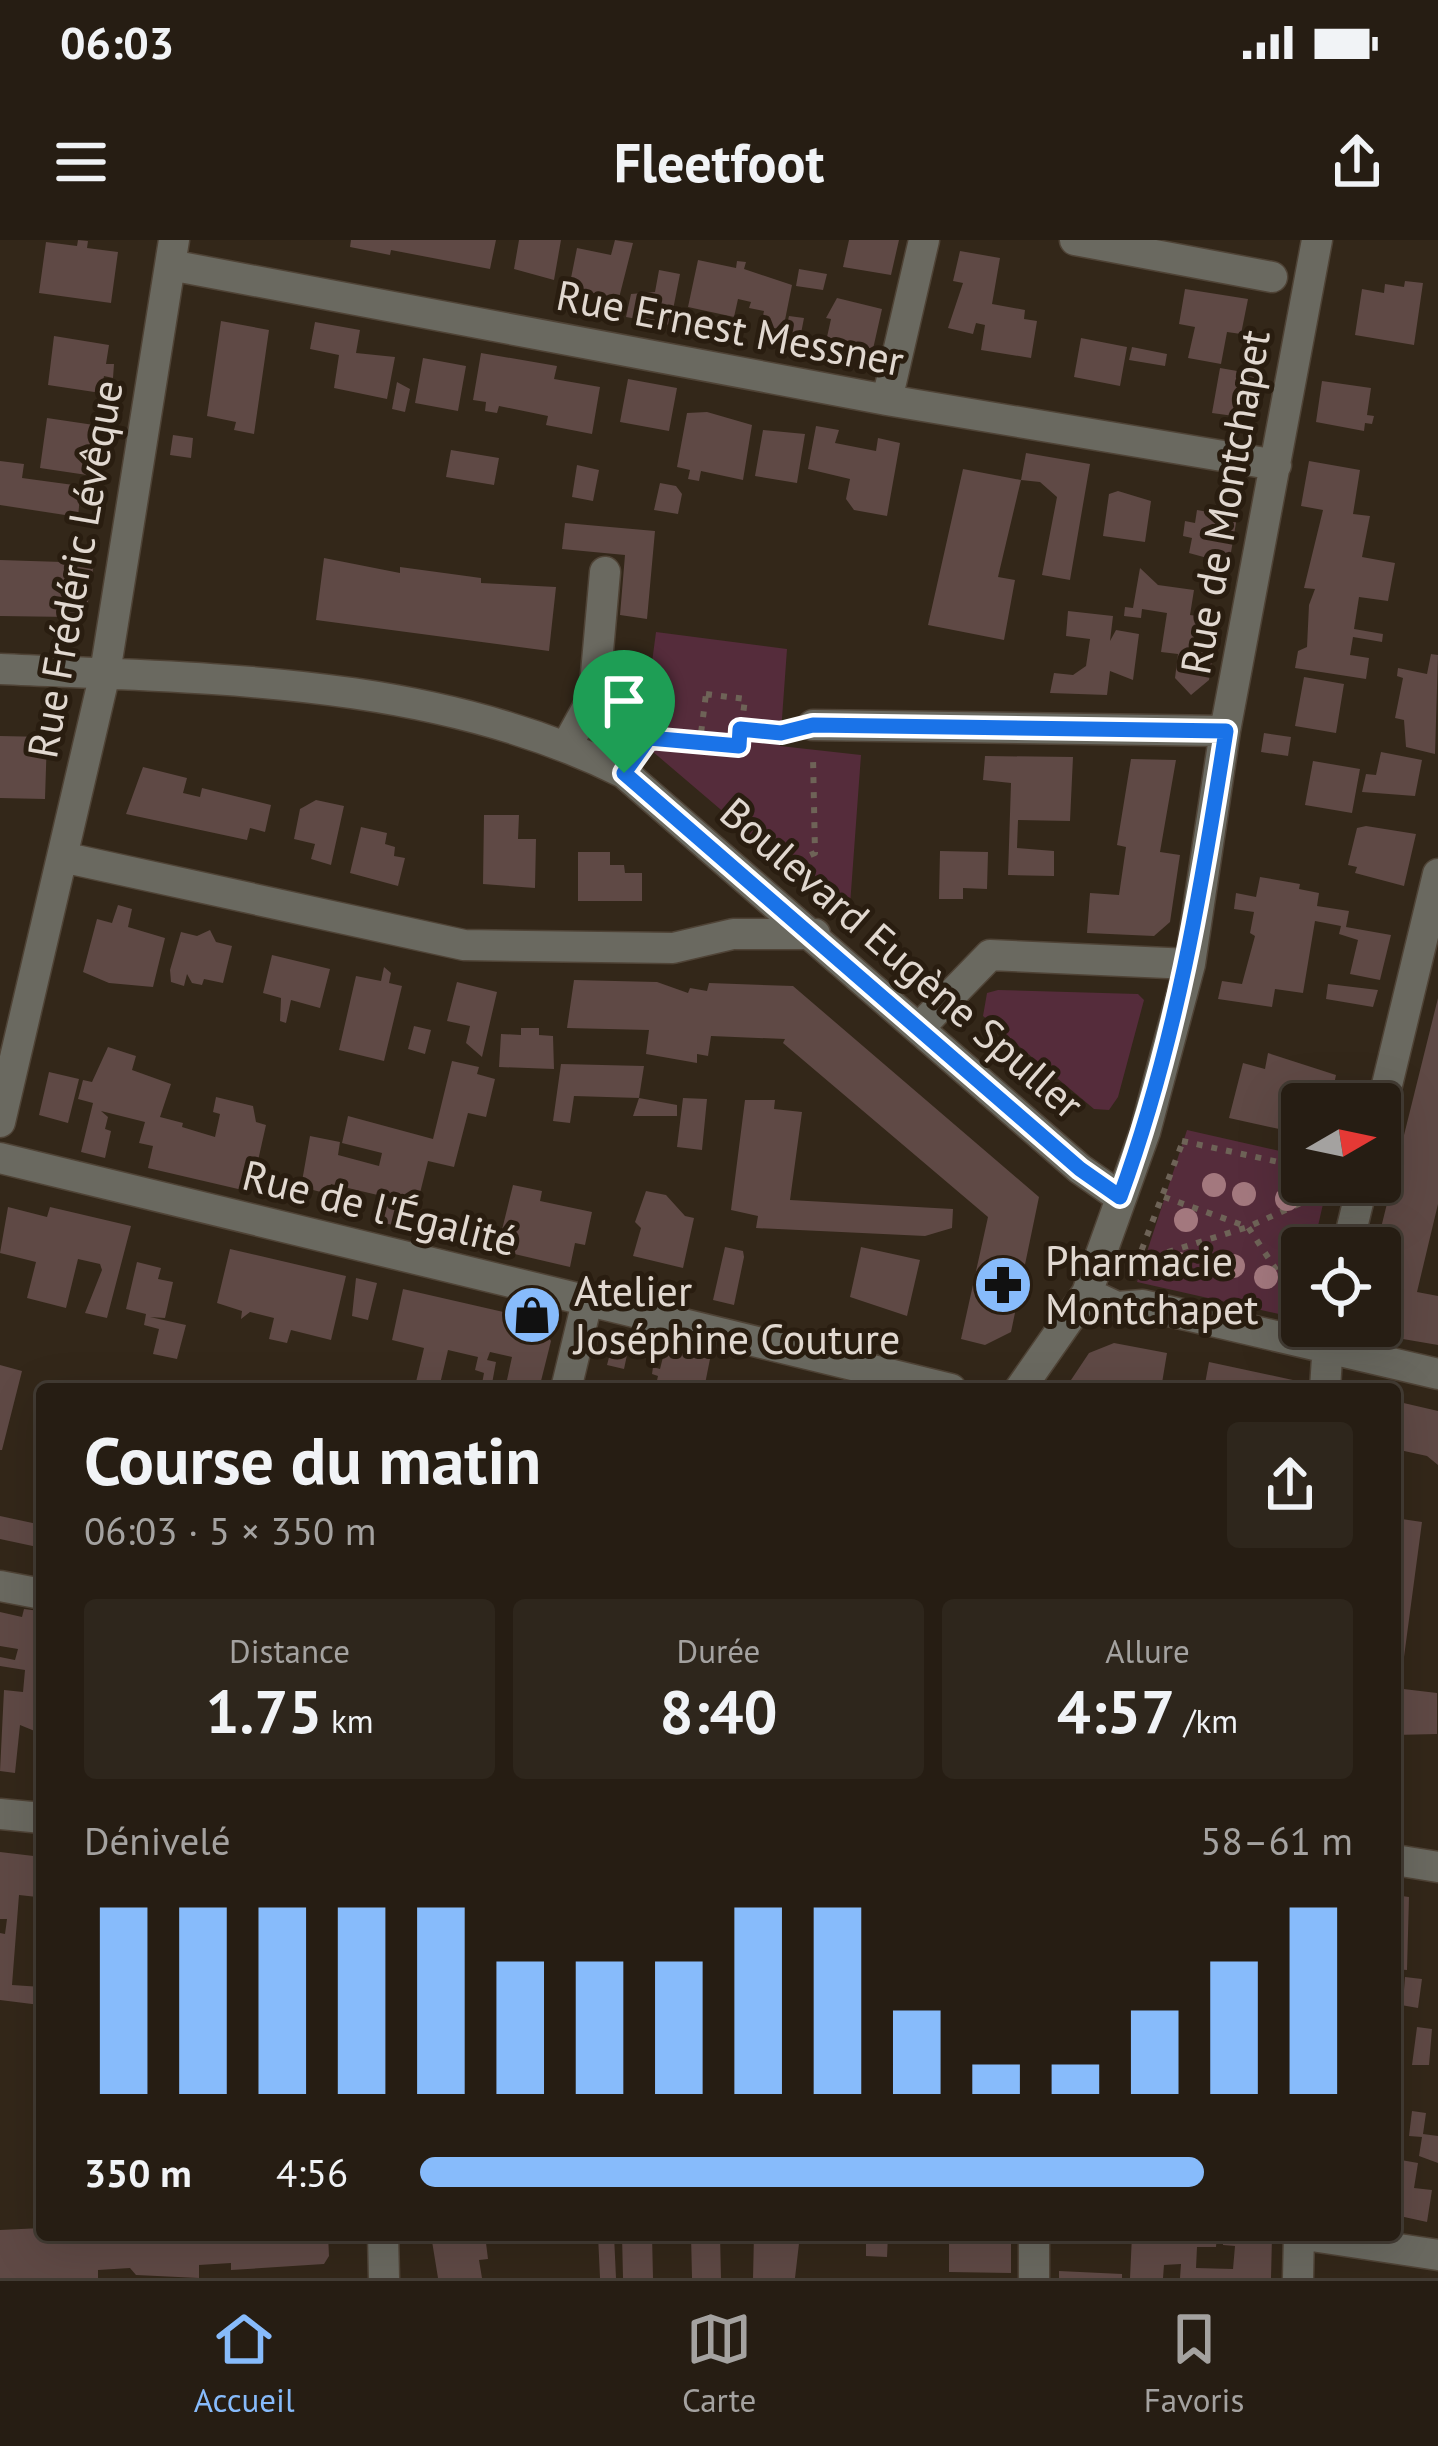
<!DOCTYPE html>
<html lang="fr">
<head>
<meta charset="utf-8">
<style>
  body { margin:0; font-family:"PT Sans",sans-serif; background:#2e261c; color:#f1f3f6; height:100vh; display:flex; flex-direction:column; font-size:45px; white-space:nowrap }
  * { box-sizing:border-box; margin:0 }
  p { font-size:39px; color:#a4a2a0 }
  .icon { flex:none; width:66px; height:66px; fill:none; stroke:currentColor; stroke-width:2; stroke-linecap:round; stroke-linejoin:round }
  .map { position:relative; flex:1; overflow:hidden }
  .side { position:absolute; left:36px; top:1143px; width:1365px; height:858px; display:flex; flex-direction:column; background:#261d13; border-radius:12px; box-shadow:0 12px 48px #0002,0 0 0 3px #423b33 }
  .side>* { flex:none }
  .needle { width:78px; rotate:81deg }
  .controls { position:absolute; left:1281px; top:843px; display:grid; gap:24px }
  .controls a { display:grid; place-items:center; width:120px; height:120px; border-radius:12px; background:#261d13; box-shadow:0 12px 48px #0002,0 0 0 3px #423b33; font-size:60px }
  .pin { position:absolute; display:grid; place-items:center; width:102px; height:102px; color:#fff; margin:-123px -51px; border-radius:50% 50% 50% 0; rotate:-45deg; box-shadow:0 0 12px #0007 }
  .pin .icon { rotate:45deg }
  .round { display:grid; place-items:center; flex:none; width:126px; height:126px; border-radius:12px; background:#2e261c }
  .head { display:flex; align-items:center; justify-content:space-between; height:204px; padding:0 48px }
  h1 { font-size:66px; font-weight:700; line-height:90px }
  .stats { display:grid; grid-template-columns:repeat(3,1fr); gap:18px; height:204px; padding:12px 48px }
  .stats div { display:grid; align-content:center; border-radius:12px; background:#2e261c; text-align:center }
  .stats b { font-size:60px; font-weight:700 }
  .stats small { font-size:33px; font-weight:400 }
  .stats p { font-size:33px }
  .chart { height:336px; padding:24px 48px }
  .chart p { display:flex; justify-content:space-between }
  .chart svg { width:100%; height:216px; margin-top:12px; stroke:#87bbfb; stroke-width:6 }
  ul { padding:0 48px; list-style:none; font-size:39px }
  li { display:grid; grid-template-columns:192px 144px 1fr; align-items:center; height:90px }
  li i { height:30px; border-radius:15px; background:#87bbfb }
  .status { display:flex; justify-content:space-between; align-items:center; height:84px; padding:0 60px; background:#261d13; direction:ltr }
  .status svg { height:33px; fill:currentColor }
  header { display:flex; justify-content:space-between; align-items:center; height:156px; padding:0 48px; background:#261d13; font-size:54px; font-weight:700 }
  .tab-bar { display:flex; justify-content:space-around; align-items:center; height:168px; border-top:3px solid #423b33; background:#261d13; font-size:33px; color:#a4a2a0 }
  .tab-bar a { display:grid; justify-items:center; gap:6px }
  .tab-bar .current { color:#87bbfb }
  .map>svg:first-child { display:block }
  .green { fill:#552c3b }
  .building { fill:#5f4945 }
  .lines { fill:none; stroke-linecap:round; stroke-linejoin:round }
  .minor-casing { stroke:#4f4336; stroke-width:33 }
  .path { stroke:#6e6357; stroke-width:6; stroke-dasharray:6 9; stroke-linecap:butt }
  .minor { stroke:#6a6960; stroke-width:30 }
  .tree { fill:#a3787e }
  .route-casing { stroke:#fff; stroke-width:24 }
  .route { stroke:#1a73e8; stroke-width:15 }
  .labels { text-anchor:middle; stroke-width:10; stroke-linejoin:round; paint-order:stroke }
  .street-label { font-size:42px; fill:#e1d8d0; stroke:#291d10 }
  .poi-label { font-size:42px; fill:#e1d8d0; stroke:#291d10; text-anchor:start }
</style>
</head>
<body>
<div class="status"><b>06:03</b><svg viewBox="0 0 49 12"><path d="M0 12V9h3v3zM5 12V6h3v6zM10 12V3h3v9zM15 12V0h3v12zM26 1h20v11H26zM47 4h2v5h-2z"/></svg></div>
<header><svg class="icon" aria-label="menu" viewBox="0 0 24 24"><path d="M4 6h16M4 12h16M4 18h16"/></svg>Fleetfoot<svg class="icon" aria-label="share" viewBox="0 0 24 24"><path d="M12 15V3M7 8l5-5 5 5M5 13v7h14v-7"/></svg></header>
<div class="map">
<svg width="1438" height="2038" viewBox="0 0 1438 2038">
  <rect width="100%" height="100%" fill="#332719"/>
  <!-- green -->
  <path class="green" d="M656,392L787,409L780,506L861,515L849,679L652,511L605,482L617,440L649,445Z
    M998,750L1138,754L1144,760L1118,857L1109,870L1094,869L983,776L987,753Z
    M1187,890L1302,916V942H1328L1313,1008H1302L1297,1078L1137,1042Z"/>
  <!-- building -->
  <path class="building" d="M78,0L88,1L87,8L118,12L111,63L39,53L46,2L77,6Z
    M351,0H496L490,29L391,10L390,15L350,7Z
    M519,0H561L554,40L514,29Z
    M615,0L633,3L619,58L569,48L577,8L611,15Z
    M849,0H899L891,35L843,27Z
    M960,11L1000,18L992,64L1025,70L1024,79L1037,81L1031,118L981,110L985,85L976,83L973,94L948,88L963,43L953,41Z
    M698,20L736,28L737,21L746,22L744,29L792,45L783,90L761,85L764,71L749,68L751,62L738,59L734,77L688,67Z
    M799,29L827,34L823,50L796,46Z
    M659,30L680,34L670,85L626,77L631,54L655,52Z
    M1405,41L1423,43L1414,105L1355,95L1362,49L1384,53L1385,44L1404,47Z
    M1185,49L1248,59L1241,94L1227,92L1221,124L1188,118L1195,87L1179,84Z
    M837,58L882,69L873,109L827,97L831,79L826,78Z
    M789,76L804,78L798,109L782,106Z
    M221,81L269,90L254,194L234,190L236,182L207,176Z
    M315,82L360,90L356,113L395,117L387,159L334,148L339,115L310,109Z
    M54,96L109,105L106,124H114L113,138L104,136L101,153L48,145Z
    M1081,98L1127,107L1120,146L1074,137Z
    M1132,107L1167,114L1165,126L1129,120Z
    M481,113L557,126L554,139L600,147L592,194L546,185L548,176L499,166L497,173L485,171L486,162L473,160Z
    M423,118L466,126L458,171L415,163Z
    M1220,128L1260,135L1256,163L1236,160L1234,176L1212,173Z
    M628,139L677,148L669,191L620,182Z
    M1322,141L1371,148L1367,175L1374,176L1372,184L1365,183L1364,191L1316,182Z
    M397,142L410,149L405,172L392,169Z
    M707,172L752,185L743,240L701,231L699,241L688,239L690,230L677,227L687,173Z
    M47,178L94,185L87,235L40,228Z
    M816,186L839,190L835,203L876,211L878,198L900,203L887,276L854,270L846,259L850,239L808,229Z
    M763,190L805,194L797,243L755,236Z
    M173,195L193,198L191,218L170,215Z
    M451,210L499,218L494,245L446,237Z
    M1026,213L1090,224L1070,340L1042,335L1057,257L1040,242L1021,240Z
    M0,221L24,224L22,238L81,246L78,277L0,265Z
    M1309,221L1360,230L1353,274L1370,276L1362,317L1395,323L1388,361L1359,357L1354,389L1383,394L1382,402L1353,397L1350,415L1369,418L1366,439L1295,428L1298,411L1307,407L1309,365L1315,349L1304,348L1323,270L1301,266Z
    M577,225L599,230L593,261L572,257Z
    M963,229L1021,240L998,337L1015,340L1004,400L928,385Z
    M660,243L676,246L682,254L678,274L654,270Z
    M1118,251L1151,261L1145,302L1103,296L1109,254Z
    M1197,270L1237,277L1229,324L1189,313L1192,298L1183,296L1185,281L1195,283Z
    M565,283L655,291L647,379L620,375L625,315L562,309Z
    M324,318L400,333V327L481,338V343L556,347L549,411L316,380Z
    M0,320L94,323L88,362L70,377L0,376Z
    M1140,328L1158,345L1194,350L1190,375L1219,379L1209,440L1191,455L1175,438L1178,414L1161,412L1167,373L1142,369L1141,378L1124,376L1125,367L1133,368Z
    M1068,371L1113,376L1110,401L1116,390L1139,394L1133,440L1110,431L1107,455L1050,453L1054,433L1073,435L1086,426L1090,399L1066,396Z
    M1431,414L1438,415L1435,514L1406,507L1404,480L1395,478L1403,438L1397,436L1398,428L1427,434Z
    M1304,437L1344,444L1336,493L1295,486Z
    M1264,493L1291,497L1288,516L1261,512Z
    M0,496L47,497L45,559L0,558Z
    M1381,512L1422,520L1415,556L1362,552L1366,534L1376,535Z
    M985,516L1073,517L1070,581L1018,580L1017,608L1054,611V636L1008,635L1011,543L983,540Z
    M1131,519L1176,520L1160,612L1180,615L1170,682L1154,696L1087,693L1090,653L1119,655L1126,607L1117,605Z
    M1313,521L1360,529L1352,573L1305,565Z
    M143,527L187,538L183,553L200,557L202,548L271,565L265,592L250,588L247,600L126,574Z
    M316,560L344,566L331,625L311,619L315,604L294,599L300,569Z
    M484,575H519L518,599H536L535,648L483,644Z
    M1366,586L1416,594L1404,646L1355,633L1357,627L1348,625L1357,588Z
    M361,587L387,593L385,604L395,607L394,616L405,618L398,646L350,633Z
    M940,611L988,612L987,649L963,648V659H939Z
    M578,612H610V625H624L625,633H642V661H578Z
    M1260,637L1300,644L1299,649L1319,653L1317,666L1349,671L1346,687L1391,695L1380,740L1350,734L1358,700L1339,694L1341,686L1315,681L1303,753L1275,749L1272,767L1218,759L1222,741L1242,744L1255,696L1250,693L1254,672L1234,669L1236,653L1256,657Z
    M118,665L132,669L128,687L165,698L153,747L109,743L83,732L97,679L112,683Z
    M210,690L216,702L232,706L223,743L204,739L202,745L192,743L187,734L184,746L171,742L170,730L181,692L197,696Z
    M272,715L330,729L320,768L291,760L286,783L280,781L281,758L263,753Z
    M384,727L391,733L389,743L402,746L384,821L339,810L356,736L381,741Z
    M574,740L657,742L688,753L690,748L707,751L709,743L793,746L1039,957L1011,1092L985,1105L961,1099L988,977L783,803L785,799L711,796L708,816L697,814V823L646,814L649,790L567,788Z
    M457,742L497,752L482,817L466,803L470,786L447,781Z
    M1328,744L1378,750L1373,767L1326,759Z
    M1438,758V964L1417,1052L1438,1056V1105L1356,1091L1357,1086H1380L1376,1008Z
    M414,786L431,790L425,814L408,809Z
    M521,788H539V795L553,796L554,829L499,827L501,794L521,795Z
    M108,807L136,816L132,830L171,844L160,877L183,883L182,887L215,897L220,874L213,872L216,857L253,866L256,882L266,885L251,952L148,928L153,906L139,903L145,882L101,871L108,877L105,889L111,891L105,918L81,912L93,863L78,859L83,840L92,842Z
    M1268,813L1336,835L1332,854L1344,858L1343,864H1302V894L1229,878L1243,823L1265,829Z
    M452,821L479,827L477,834L495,839L486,877L468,873L454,927L428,921L416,969L406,966L401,987L376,981L382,956L331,944L329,954L301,947L310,896L340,902L338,915L379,926L382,913L342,903L348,876L433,899Z
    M561,824L644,826L639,858L574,856L570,883L553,881Z
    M49,832L79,839L68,883L39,875Z
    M639,858L677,865V876H633Z
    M683,858L707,859L702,910L677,907Z
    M745,860H775L774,869L802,872L790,960L953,969L952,988L925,996L756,988L758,976L731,970Z
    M513,945L542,951L540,961L592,972L585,1005L575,1003L570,1027L497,1010Z
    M646,951L666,955L685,976L694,978L683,1028L633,1016L641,988L635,982Z
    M8,967L47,977L50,967L131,986L107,1078L85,1073L102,1030L100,1024L78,1019L66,1068L27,1058L36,1022L0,1013Z
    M725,1007L743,1011L744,1017L734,1065L713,1060Z
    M861,1007L920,1020L907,1076L850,1057Z
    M230,1009L346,1036L331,1100L291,1090L287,1103L269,1099L274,1078L250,1072L241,1079L242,1071L217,1063Z
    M137,1022L161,1028L158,1039L173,1042L165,1078L150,1077L186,1085L177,1119L153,1114L159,1089L144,1085L146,1074L126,1069Z
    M356,1038L377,1043L368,1080L352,1076Z
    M403,1049L538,1080L551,1101L539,1149H505L512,1117L490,1112L487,1120L496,1122L491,1149H481L484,1133L475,1130L478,1117L448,1110L440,1144L416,1142L424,1108L392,1100Z
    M614,1098L630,1101L624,1129L607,1125Z
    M1114,1103L1167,1113L1161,1149H1065L1089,1113Z
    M665,1109L710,1119L704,1149H655L658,1136L652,1134L653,1127L660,1129Z
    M1209,1122L1302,1142L1301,1149H1204Z
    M0,1125L22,1131L2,1210H0Z
    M1395,1161L1438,1171V1225L1427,1216L1395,1209Z
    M0,1276L42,1285V1308L0,1299Z
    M1395,1278L1422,1282L1402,1432L1395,1431Z
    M24,1369L40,1371L36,1394L42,1395V1494L20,1485L15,1533L0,1531L4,1450L23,1452L25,1430L0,1426V1417L15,1420L18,1409L0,1406V1372L22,1377Z
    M1395,1448L1437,1453V1494L1395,1495Z
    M0,1612L42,1617V1669L37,1657L19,1655L12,1745L42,1747L40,1765L0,1760V1693L5,1694L7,1679H0Z
    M1395,1655L1409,1657L1407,1730L1395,1729Z
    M1405,1737L1422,1739L1418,1768L1395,1764V1749L1404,1750Z
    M1417,1787L1432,1789L1429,1825H1412Z
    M1412,1871L1426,1873L1423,1894L1438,1896V1923L1419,1916L1422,1897L1409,1896Z
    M1401,1920L1418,1923L1414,1948L1432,1950L1427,1982L1395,1975Z
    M42,1988V1995H328L329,2016L324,2024L231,2030V2023L199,2025V2038L136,2035L130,2028L98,2030V2038H0V1990Z
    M431,1995H485L488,2019L479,2020L482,2038H438Z
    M598,1995H614L616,2038H600Z
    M622,1995H652L653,2038H623Z
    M691,1995H720L721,2038H692Z
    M754,1995H800L795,2038H753Z
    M866,1995H888L887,2017L866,2016Z
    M949,1995H1011V2033L949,2032Z
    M1132,1995H1217L1216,2007H1197L1196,2028L1233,2029L1235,2006L1223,2005V1995L1272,1997L1271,2038H1180L1181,2024L1164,2025L1163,2038H1130Z
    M1059,2031L1122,2034V2038H1059Z"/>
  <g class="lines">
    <!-- minor casing -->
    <g class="minor-casing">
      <path id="minor" d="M1075,0L1272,37
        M170,25L887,160L1276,225
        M887,160L924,0
        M0,429C210,439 432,437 624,533L1080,929L1120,957
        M813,485L1225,491
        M567,505L594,456L605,332
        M62,617L464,705L673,708L733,694H815
        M921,786L990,715L1190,724
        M1380,874L1438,634
        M0,882L105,433L174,0
        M0,918L951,1149
        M1347,1008L1363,942
        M1087,1053L1117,1067L1143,1065L1438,1134
        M566,1149L587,1062
        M1020,1149L1087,1053L1145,892L1190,724L1225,491L1317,0
        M1325,1149L1329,1086
        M0,1346L42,1354
        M0,1574L42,1578
        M1395,1620L1438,1627
        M383,1995L384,2038
        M1305,1995L1438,2015
        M1034,2038V1995
        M1298,2038L1299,1995"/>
    </g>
    <!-- path -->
    <path class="path" d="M706,454L745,459L739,506L700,501Z
      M740,489L785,492
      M642,507L649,498L700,501
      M798,641L806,617L815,613L813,517
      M1182,901L1302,927
      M1164,957L1248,987L1302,1069
      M1139,1021L1248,987L1327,951
      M1131,1038L1183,901"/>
    <!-- minor -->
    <use href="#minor" class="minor"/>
  </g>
  <!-- trees -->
  <g class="tree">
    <circle cx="1214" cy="945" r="12"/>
    <circle cx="1244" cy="954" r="12"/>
    <circle cx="1287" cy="959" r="12"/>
    <circle cx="1186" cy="980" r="12"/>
    <circle cx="1179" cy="1024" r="12"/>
    <circle cx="1233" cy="1026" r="12"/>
    <circle cx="1266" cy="1037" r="12"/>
  </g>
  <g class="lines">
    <!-- route casing -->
    <g class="route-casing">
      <path id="route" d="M813,485L1226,491C1201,652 1176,803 1120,957L1080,929L624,533L649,498L739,506L740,489L781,493Z"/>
    </g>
    <!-- route -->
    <use href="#route" class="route"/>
  </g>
  <!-- icons -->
  <defs>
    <g id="pharmacy-disc" transform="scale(3)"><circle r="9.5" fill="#87bbfb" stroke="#291d10"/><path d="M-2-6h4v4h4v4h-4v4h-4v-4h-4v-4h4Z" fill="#111"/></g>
    <g id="shop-disc" transform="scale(3)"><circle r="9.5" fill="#87bbfb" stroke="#291d10"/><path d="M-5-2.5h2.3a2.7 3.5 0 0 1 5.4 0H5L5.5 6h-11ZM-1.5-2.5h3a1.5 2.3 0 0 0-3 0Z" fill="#111"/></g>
  </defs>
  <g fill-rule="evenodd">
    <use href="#pharmacy-disc" x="1003" y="1045"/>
    <use href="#shop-disc" x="532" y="1075"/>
  </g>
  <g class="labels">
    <!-- street labels -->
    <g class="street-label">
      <text transform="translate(730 88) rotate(11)" y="15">Rue Ernest Messner</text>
      <text transform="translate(1225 262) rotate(-80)" y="15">Rue de Montchapet</text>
      <text transform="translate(75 329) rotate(-80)" y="15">Rue Frédéric Lévêque</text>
      <text transform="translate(902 718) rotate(41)" y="15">Boulevard Eugène Spuller</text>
      <text transform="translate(380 968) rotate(14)" y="15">Rue de l'Égalité</text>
    </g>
    <!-- poi labels -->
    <g class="poi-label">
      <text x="1045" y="1036">Pharmacie<tspan x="1045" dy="48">Montchapet</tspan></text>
      <text x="574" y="1066">Atelier<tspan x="574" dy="48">Joséphine Couture</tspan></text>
    </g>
  </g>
</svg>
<div class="controls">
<a><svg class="needle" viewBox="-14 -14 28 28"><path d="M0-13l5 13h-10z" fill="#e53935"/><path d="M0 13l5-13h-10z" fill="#a4a2a0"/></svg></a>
<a><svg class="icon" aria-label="locate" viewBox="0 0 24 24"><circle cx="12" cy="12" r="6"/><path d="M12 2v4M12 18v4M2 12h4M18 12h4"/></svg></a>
</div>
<div class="pin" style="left:624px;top:533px;background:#1e9e55"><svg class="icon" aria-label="arrive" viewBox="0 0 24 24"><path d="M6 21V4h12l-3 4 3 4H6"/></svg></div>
<section class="side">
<div class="head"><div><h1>Course du matin</h1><p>06:03 · 5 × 350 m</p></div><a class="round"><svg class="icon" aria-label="share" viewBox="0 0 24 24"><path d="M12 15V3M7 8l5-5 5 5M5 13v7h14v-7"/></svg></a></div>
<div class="stats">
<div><p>Distance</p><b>1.75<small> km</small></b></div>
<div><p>Durée</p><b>8:40</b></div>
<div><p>Allure</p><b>4:57<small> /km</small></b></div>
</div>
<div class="chart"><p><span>Dénivelé</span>58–61 m</p>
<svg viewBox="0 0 160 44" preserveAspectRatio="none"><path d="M5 44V6M15 44V6M25 44V6M35 44V6M45 44V6M55 44V17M65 44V17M75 44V17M85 44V6M95 44V6M105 44V27M115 44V38M125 44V38M135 44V27M145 44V17M155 44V6"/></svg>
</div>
<ul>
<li><b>350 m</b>4:56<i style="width:84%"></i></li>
</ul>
</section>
</div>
<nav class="tab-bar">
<a class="current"><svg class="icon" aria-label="home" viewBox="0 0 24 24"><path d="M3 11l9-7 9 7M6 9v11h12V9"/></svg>Accueil</a>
<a><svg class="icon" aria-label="map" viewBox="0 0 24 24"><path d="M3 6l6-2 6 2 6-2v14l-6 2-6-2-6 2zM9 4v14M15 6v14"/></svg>Carte</a>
<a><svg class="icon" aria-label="saved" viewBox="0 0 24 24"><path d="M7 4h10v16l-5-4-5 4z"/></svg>Favoris</a>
</nav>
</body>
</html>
